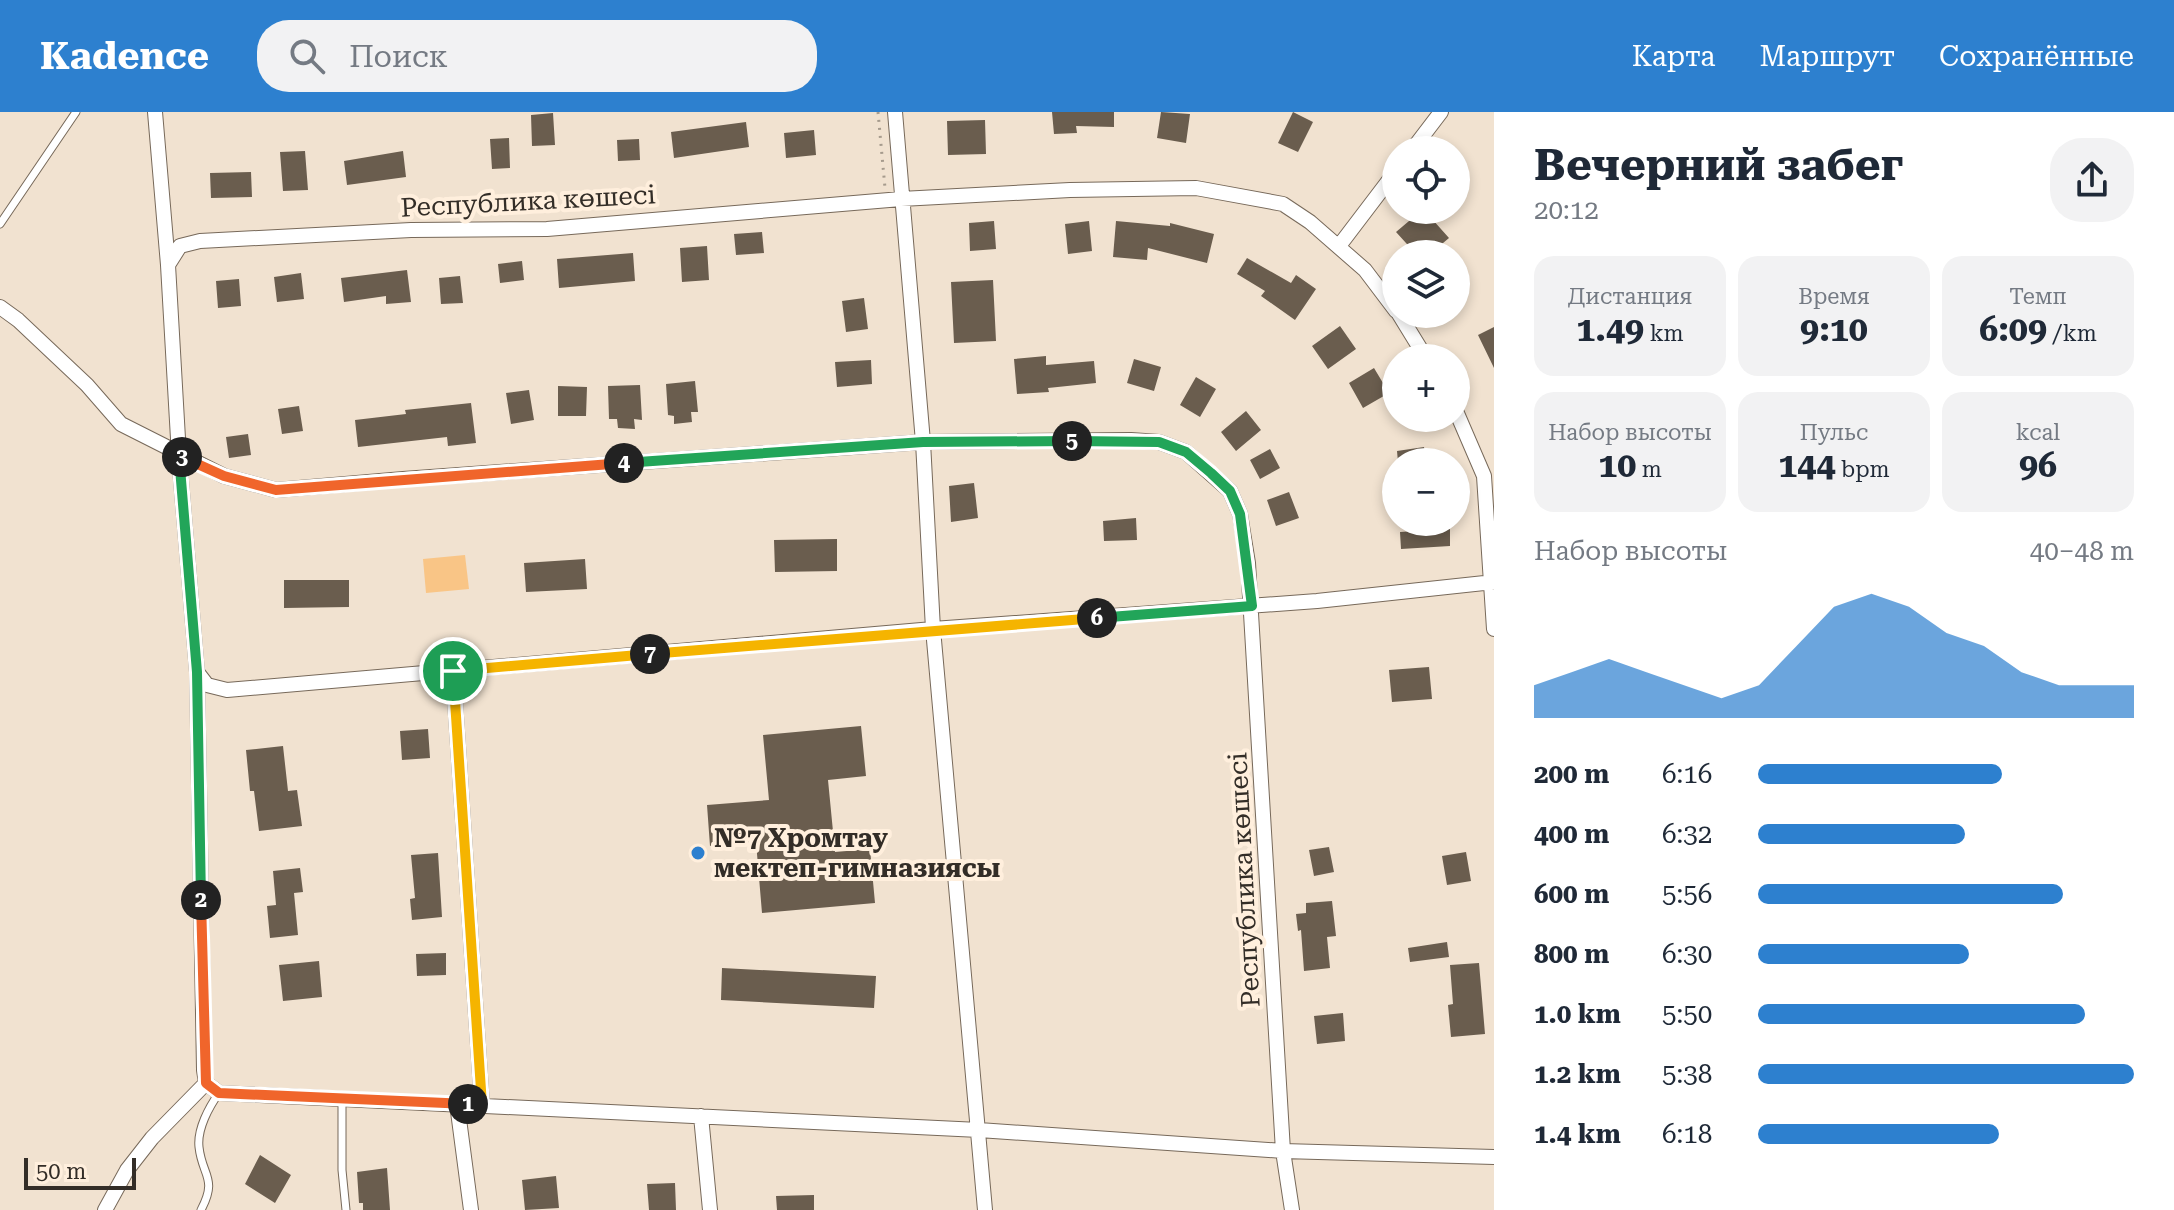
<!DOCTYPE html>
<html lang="ru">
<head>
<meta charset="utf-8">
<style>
  body { margin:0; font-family:"Roboto Serif",serif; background:#f2f2f3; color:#1f2937; height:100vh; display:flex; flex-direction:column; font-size:30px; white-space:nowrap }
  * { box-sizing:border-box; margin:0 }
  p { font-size:26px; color:#747a83 }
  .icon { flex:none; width:44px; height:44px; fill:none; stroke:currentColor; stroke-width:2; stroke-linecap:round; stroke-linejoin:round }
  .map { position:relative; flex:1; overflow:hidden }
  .details { display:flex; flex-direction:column; background:#fff; width:680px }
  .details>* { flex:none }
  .fabs { position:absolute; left:1382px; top:24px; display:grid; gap:16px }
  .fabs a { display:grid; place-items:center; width:88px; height:88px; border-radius:50%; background:#fff; box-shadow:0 4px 12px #0003; font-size:40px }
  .scale { position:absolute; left:24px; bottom:20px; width:112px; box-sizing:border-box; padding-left:8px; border:4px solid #332d27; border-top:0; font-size:22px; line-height:28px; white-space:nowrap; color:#332d27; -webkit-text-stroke:6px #ffefdd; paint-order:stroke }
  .pin { position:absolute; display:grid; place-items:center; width:68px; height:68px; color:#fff; margin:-34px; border:4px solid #fff; border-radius:50%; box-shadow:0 2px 8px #0007 }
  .km { position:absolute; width:40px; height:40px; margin:-20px; border-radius:50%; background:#222; color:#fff; font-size:22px; line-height:40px; text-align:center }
  .round { display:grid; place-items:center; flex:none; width:84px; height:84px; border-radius:32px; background:#f2f2f3 }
  .head { display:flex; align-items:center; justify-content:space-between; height:136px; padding:0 40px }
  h1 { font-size:44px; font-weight:700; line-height:60px }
  .figures { display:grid; grid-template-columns:repeat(3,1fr); gap:12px; height:136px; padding:8px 40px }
  .figures div { display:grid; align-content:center; border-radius:20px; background:#f2f2f3; text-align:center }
  .figures b { font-size:34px; font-weight:700 }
  .figures small { font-size:22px; font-weight:400 }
  .figures p { font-size:22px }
  .chart { height:224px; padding:16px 40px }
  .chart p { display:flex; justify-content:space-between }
  .chart svg { width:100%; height:144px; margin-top:8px; fill:#2d80cf; opacity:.7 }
  ul { padding:0 40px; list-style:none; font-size:26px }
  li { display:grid; grid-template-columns:128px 96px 1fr; align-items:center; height:60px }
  li i { height:20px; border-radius:10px; background:#2d80cf }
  header { display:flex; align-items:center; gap:48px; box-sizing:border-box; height:112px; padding:0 40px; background:#2d80cf; color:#fff }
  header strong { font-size:38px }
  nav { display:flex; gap:44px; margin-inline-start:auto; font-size:28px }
  .search { width:560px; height:72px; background:#f2f2f3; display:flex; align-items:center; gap:20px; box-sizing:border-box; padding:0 28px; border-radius:32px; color:#747a83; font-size:30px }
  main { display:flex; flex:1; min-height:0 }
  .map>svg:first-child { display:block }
  .green { fill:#f9c586 }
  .building { fill:#6a5d4e }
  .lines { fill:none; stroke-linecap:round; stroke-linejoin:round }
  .lane-casing { stroke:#77695a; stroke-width:9 }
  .street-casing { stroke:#77695a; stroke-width:16 }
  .path { stroke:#a69b8d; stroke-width:3; stroke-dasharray:2 6; stroke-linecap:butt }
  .lane { stroke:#fff; stroke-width:7 }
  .street { stroke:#fff; stroke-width:14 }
  .split-1-casing { stroke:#fff; stroke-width:16 }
  .split-2-casing { stroke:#fff; stroke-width:16 }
  .split-3-casing { stroke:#fff; stroke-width:16 }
  .split-4-casing { stroke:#fff; stroke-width:16 }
  .split-5-casing { stroke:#fff; stroke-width:16 }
  .split-6-casing { stroke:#fff; stroke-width:16 }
  .split-7-casing { stroke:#fff; stroke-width:16 }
  .split-8-casing { stroke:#fff; stroke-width:16 }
  .split-1 { stroke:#f5b400; stroke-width:10 }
  .split-2 { stroke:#f0652b; stroke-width:10 }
  .split-3 { stroke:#22a559; stroke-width:10 }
  .split-4 { stroke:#f0652b; stroke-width:10 }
  .split-5 { stroke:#22a559; stroke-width:10 }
  .split-6 { stroke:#22a559; stroke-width:10 }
  .split-7 { stroke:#f5b400; stroke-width:10 }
  .split-8 { stroke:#f5b400; stroke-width:10 }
  .poi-dot { fill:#2d80cf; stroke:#ffefdd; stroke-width:3 }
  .labels { text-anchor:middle; stroke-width:8; stroke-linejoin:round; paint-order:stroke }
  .street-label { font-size:26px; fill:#332d27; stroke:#ffefdd }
  .poi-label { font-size:26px; font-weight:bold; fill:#332d27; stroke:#ffefdd; text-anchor:start }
</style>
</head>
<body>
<header>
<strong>Kadence</strong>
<div class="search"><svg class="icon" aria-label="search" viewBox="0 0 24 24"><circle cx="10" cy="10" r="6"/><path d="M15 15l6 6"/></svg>Поиск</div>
<nav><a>Карта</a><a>Маршрут</a><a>Сохранённые</a></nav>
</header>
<main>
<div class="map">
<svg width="1494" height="1098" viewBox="0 0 1494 1098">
  <rect width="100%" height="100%" fill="#f1e2d0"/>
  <!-- green -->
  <path class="green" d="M465,443L469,477L426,481L423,447Z"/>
  <!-- building -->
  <path class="building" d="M1052,0H1114V15L1076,14L1077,21L1054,22Z
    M1161,0L1190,2L1186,31L1157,26Z
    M1293,0L1313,10L1298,40L1278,31Z
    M553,1L555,33L532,34L531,3Z
    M985,8L986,42L948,43L947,9Z
    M746,10L749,35L674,46L671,20Z
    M814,18L816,43L786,46L784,21Z
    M509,26L510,56L492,57L490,27Z
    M639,27L640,48L618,49L617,28Z
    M305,39L308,78L283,79L280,40Z
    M403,39L406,65L347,73L344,49Z
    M251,60L252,85L211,86L210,61Z
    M1422,98H1424L1449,126L1430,142H1416L1396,120Z
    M994,109L996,137L970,139L969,111Z
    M1089,109L1092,139L1068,142L1065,112Z
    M1116,109L1170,114V111L1214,122L1207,151L1148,136L1147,148L1113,145Z
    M762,120L764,141L736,143L734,122Z
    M707,134L709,168L682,170L680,136Z
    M633,141L635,169L559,176L557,147Z
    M1247,146L1291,171L1296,163L1316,177L1295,208L1261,184L1265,179L1237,162Z
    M522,149L524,168L500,171L498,152Z
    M407,158L411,190L386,192V184L344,190L341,166Z
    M301,161L304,187L277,190L274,165Z
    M460,164L463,191L441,192L439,166Z
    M239,167L241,194L218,196L216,169Z
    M993,168L996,229L954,231L951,170Z
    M864,186L868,217L846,220L842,189Z
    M1340,214L1356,237L1328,257L1312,234Z
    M1494,215V256L1478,223Z
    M1046,244V253L1094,249L1096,271L1048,276L1049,280L1017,282L1014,247Z
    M1134,247L1161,255L1154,279L1127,271Z
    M871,248L872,272L837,275L835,250Z
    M1374,256L1389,281L1363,296L1349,271Z
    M1196,265L1216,277L1200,305L1180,293Z
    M695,269L698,300H691L692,310L674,312V304L668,303L666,272Z
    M640,273L642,308L634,307L635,317L618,316L617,307H609L608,274Z
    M558,274L587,275L586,304H558Z
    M529,278L534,308L511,312L506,281Z
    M471,291L476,331L448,334L447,325L358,335L355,308L406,302L405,298Z
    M299,294L303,319L282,322L278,297Z
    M1246,299L1261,318L1236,339L1221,320Z
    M248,322L251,343L229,346L226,325Z
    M1424,335L1426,350H1398L1397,339Z
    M1270,337L1280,356L1260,367L1250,348Z
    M974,371L978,406L951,410L949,374Z
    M1289,380L1299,406L1276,414L1267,388Z
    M1136,406L1137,428L1104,429L1103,409Z
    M1450,417V434L1401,437L1400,420Z
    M837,427V459L775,460L774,428Z
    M585,447L587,477L526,480L524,451Z
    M284,468H349V495L284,496Z
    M1429,555L1432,587L1392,590L1389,558Z
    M861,614L866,664L828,668L835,740L870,737L875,791L762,801L756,730L710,734L707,693L769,688L763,623Z
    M428,617L430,646L402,648L400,619Z
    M283,634L288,679L297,678L302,714L259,719L254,679H250L246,638Z
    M1329,735L1334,760L1314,764L1309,738Z
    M1466,740L1471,769L1447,773L1442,744Z
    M438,741L442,805L412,808L410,787L415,786L411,743Z
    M300,756L303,780L294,781L298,823L270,826L267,794L276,793L273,759Z
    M1332,789L1336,824L1327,825L1330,856L1304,859L1301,818L1298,819L1296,802L1306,801V791Z
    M1447,830L1449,845L1410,850L1408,836Z
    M446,841V863L417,864L416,842Z
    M319,849L322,885L283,889L279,853Z
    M1479,851L1485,922L1451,925L1448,893L1453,892L1450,853Z
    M722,856L876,864L874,896L721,888Z
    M1343,901L1345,929L1317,932L1314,904Z
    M260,1043L291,1063L275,1091L245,1072Z
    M387,1056L390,1098H363V1091H359L357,1060Z
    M556,1064L559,1096L525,1098L522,1068Z
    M675,1071L676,1098H649L647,1072Z
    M814,1083V1098H777L776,1084Z"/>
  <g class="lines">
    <!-- lane casing -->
    <g class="lane-casing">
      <path id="lane" d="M0,112L76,0
        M342,988V1058L346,1098
        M201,1098C218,1066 202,1064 199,1035C197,1017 209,995 219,981"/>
    </g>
    <!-- street casing -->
    <g class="street-casing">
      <path id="street" d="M155,0L168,153
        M895,0L923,330L933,517L985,1098
        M1412,38L1441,0
        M1339,134L1396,59
        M0,195L18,208L87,273L121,312L224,364L276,378L403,367L923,330L1131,328L1159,330L1186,340L1230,379L1240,402L1248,451L1283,1039L1292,1098
        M1396,199L1365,158L1310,110L1283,92L1196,76L1070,78L901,87L547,117L411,118L200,129L180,134L168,153L179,344L197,560L207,573L227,578L933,517L1317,489L1494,470
        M1399,202L1426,246
        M1456,299L1484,364L1494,517
        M453,559L482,993
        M197,560L204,958L206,971L219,981L979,1018L1283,1039L1494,1045
        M457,992L471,1098
        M701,1004L710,1098
        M105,1098L127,1058L152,1026L206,971"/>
    </g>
    <!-- path -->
    <path class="path" d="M878,0L885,76"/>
    <!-- lane -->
    <use href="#lane" class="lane"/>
    <!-- street -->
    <use href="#street" class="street"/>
  </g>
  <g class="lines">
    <!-- split-1 casing -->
    <g class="split-1-casing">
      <path id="split-1" d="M453,559L482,993L468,992"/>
    </g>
    <!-- split-2 casing -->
    <g class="split-2-casing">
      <path id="split-2" d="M201,788L206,971L219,981L468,992"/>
    </g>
    <!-- split-3 casing -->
    <g class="split-3-casing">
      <path id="split-3" d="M182,345L179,344L197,560L201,788"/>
    </g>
    <!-- split-4 casing -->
    <g class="split-4-casing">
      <path id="split-4" d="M182,345L224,364L276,378L624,351"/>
    </g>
    <!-- split-5 casing -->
    <g class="split-5-casing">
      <path id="split-5" d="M624,351L923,330L1072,329"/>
    </g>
    <!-- split-6 casing -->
    <g class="split-6-casing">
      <path id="split-6" d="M1072,329L1159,330L1186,340L1211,361L1230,379L1240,402L1252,494L1097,506"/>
    </g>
    <!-- split-7 casing -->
    <g class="split-7-casing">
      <path id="split-7" d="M650,542L1097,506"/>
    </g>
    <!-- split-8 casing -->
    <g class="split-8-casing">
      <path id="split-8" d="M453,559L650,542"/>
    </g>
    <!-- split-1 -->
    <use href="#split-1" class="split-1"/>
    <!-- split-2 -->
    <use href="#split-2" class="split-2"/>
    <!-- split-3 -->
    <use href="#split-3" class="split-3"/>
    <!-- split-4 -->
    <use href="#split-4" class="split-4"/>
    <!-- split-5 -->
    <use href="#split-5" class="split-5"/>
    <!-- split-6 -->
    <use href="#split-6" class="split-6"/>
    <!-- split-7 -->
    <use href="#split-7" class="split-7"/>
    <!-- split-8 -->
    <use href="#split-8" class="split-8"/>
  </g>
  <!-- markers -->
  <circle class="poi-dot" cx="698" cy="741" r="8"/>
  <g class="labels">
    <!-- street labels -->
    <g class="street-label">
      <text transform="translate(528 89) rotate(-3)" y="9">Республика көшесі</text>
      <text transform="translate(1244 768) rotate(-93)" y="9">Республика көшесі</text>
    </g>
    <!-- poi labels -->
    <g class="poi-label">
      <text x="714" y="735">№7 Хромтау<tspan x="714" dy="30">мектеп-гимназиясы</tspan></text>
    </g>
  </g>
</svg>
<div class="fabs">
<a><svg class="icon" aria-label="locate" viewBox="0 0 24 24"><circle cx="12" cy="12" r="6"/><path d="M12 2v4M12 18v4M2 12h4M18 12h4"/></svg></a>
<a><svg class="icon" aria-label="layers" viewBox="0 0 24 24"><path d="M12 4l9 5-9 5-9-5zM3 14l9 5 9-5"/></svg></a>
<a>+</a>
<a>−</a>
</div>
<div class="scale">50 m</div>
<div class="pin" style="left:453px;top:559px;background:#1e9e55"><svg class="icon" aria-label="arrive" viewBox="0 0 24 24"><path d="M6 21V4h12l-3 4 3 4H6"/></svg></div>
<b class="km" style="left:468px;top:992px">1</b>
<b class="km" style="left:201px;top:788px">2</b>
<b class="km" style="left:182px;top:345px">3</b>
<b class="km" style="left:624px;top:351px">4</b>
<b class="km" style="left:1072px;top:329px">5</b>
<b class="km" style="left:1097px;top:506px">6</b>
<b class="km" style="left:650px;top:542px">7</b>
</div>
<section class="details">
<div class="head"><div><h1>Вечерний забег</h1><p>20:12</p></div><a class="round"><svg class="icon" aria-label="share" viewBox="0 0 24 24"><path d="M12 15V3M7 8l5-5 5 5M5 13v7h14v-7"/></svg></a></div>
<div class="figures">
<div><p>Дистанция</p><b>1.49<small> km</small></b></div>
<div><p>Время</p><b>9:10</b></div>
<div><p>Темп</p><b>6:09<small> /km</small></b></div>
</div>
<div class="figures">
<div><p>Набор высоты</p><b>10<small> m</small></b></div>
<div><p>Пульс</p><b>144<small> bpm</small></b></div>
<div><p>kcal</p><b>96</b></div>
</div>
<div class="chart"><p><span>Набор высоты</span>40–48 m</p>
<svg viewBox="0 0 160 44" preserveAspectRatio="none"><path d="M0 44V34L10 30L20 26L30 30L40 34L50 38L60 34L70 22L80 10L90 6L100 10L110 18L120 22L130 30L140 34L150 34L160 34V44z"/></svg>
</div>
<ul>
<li><b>200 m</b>6:16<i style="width:65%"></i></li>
<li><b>400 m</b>6:32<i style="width:55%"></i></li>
<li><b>600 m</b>5:56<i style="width:81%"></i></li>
<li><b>800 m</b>6:30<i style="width:56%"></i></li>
<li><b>1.0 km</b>5:50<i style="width:87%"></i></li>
<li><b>1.2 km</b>5:38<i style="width:100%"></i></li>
<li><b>1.4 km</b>6:18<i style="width:64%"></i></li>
</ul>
</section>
</main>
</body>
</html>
